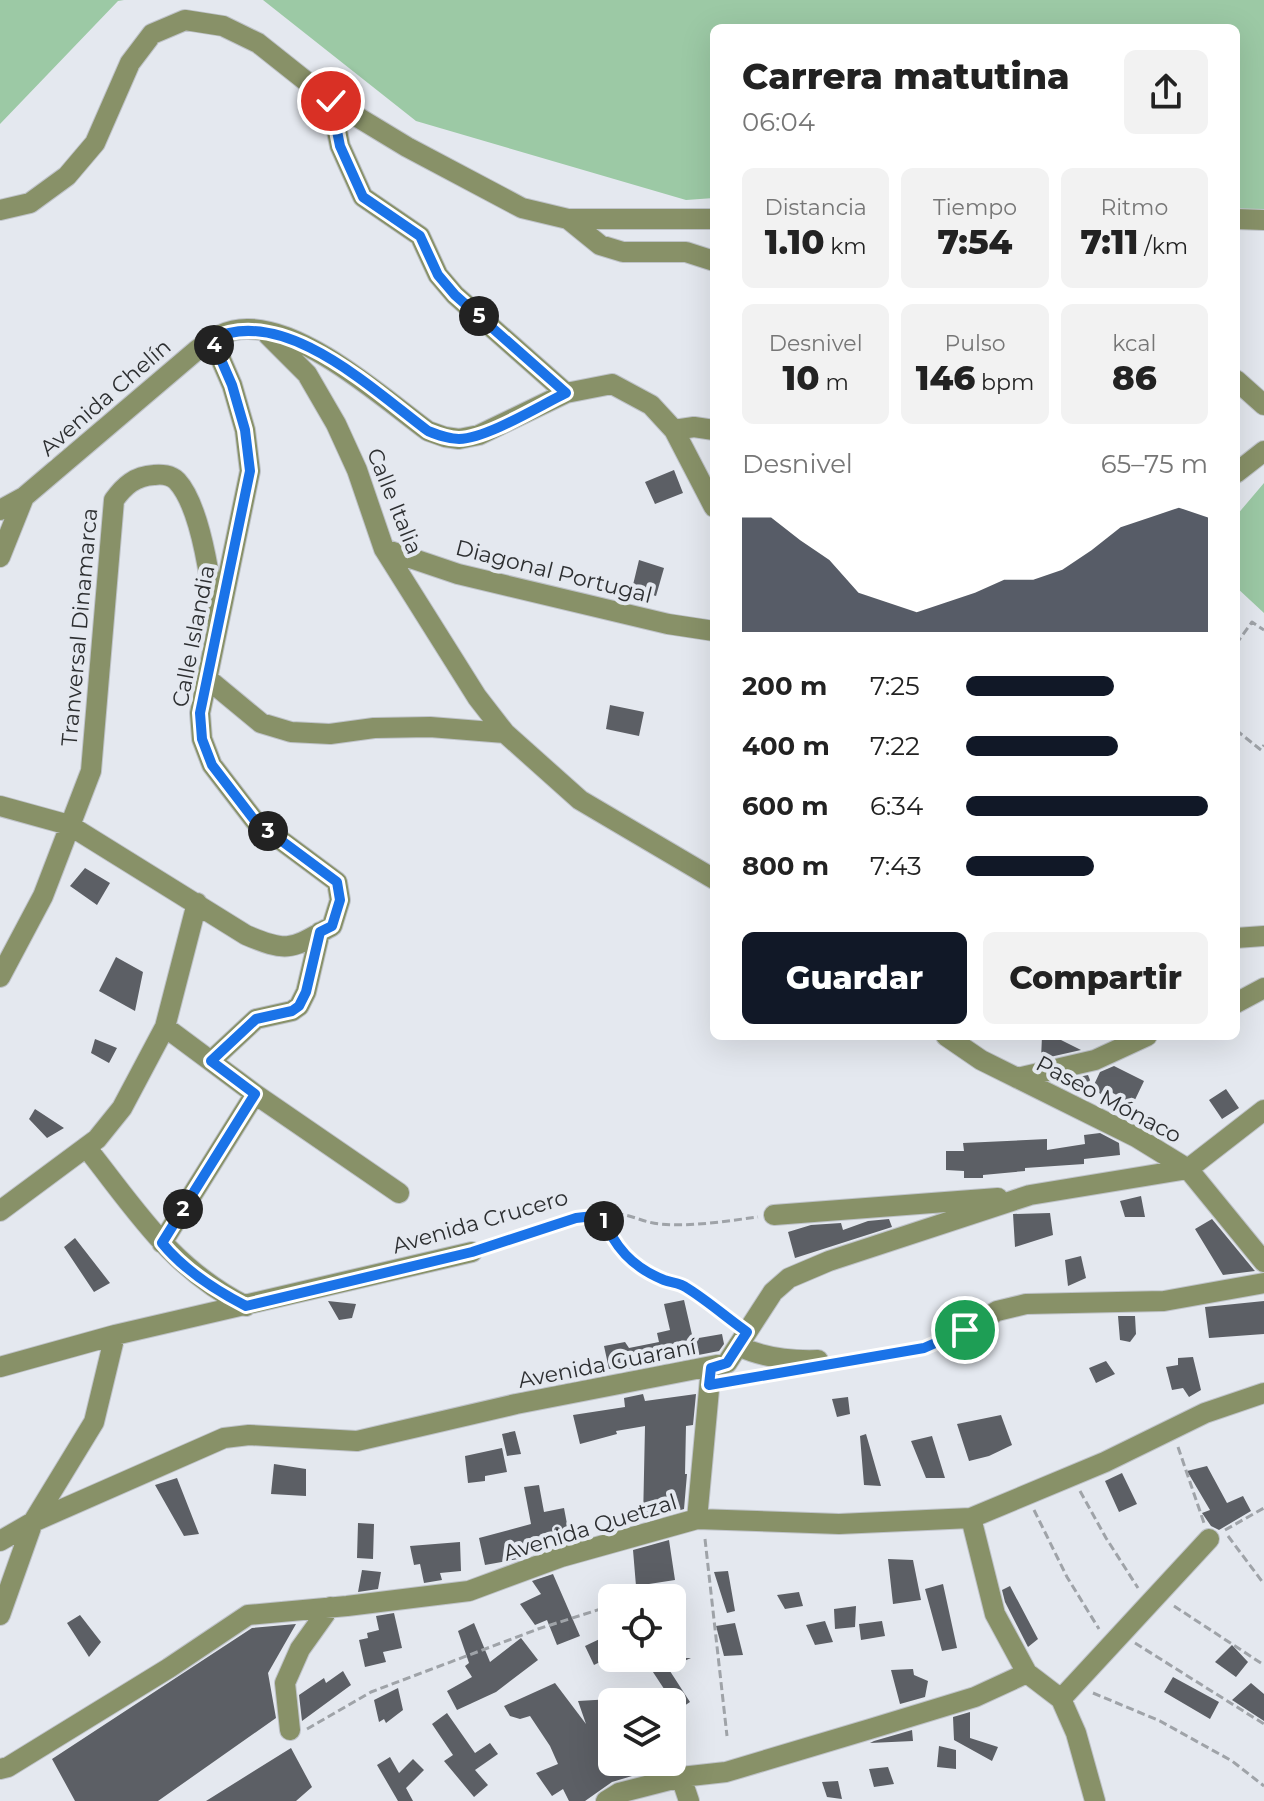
<!DOCTYPE html>
<html lang="es">
<head>
<meta charset="utf-8">
<style>
  body { margin:0; font-family:Montserrat,sans-serif; background:#f2f2f2; color:#222; height:100vh; display:flex; flex-direction:column; font-size:30px; white-space:nowrap }
  * { box-sizing:border-box; margin:0 }
  p { font-size:26px; color:#767676 }
  .icon { flex:none; width:44px; height:44px; fill:none; stroke:currentColor; stroke-width:2; stroke-linecap:round; stroke-linejoin:round }
  .map { position:relative; flex:1; overflow:hidden }
  .details { position:absolute; left:710px; top:24px; width:530px; height:1016px; display:flex; flex-direction:column; background:#fff; border-radius:12px; box-shadow:0 8px 32px #0002 }
  .details>* { flex:none }
  .buttons { position:absolute; left:598px; top:1584px; display:grid; gap:16px }
  .buttons a { display:grid; place-items:center; width:88px; height:88px; border-radius:12px; background:#fff; box-shadow:0 8px 32px #0002; font-size:40px }
  .pin { position:absolute; display:grid; place-items:center; width:68px; height:68px; color:#fff; margin:-34px; border:4px solid #fff; border-radius:50%; box-shadow:0 2px 8px #0007 }
  .km { position:absolute; width:40px; height:40px; margin:-20px; border-radius:50%; background:#222; color:#fff; font-size:22px; line-height:40px; text-align:center }
  .round { display:grid; place-items:center; flex:none; width:84px; height:84px; border-radius:12px; background:#f2f2f2 }
  .overview { display:flex; align-items:center; justify-content:space-between; height:136px; padding:0 32px }
  h1 { font-size:36px; font-weight:800; line-height:60px }
  .metrics { display:grid; grid-template-columns:repeat(3,1fr); gap:12px; height:136px; padding:8px 32px }
  .metrics div { display:grid; align-content:center; border-radius:12px; background:#f2f2f2; text-align:center }
  .metrics b { font-size:34px; font-weight:800 }
  .metrics small { font-size:22px; font-weight:400 }
  .metrics p { font-size:22px }
  .chart { height:224px; padding:16px 32px }
  .chart p { display:flex; justify-content:space-between }
  .chart svg { width:100%; height:144px; margin-top:8px; fill:#111827; opacity:.7 }
  .button { display:flex; gap:16px; margin-top:auto; padding:16px 32px }
  .button a { flex:1; height:92px; border-radius:12px; background:#111827; color:#fff; font-size:32px; font-weight:800; line-height:92px; text-align:center }
  .button a+a { background:#f2f2f2; color:#222 }
  ul { padding:0 32px; list-style:none; font-size:26px }
  li { display:grid; grid-template-columns:128px 96px 1fr; align-items:center; height:60px }
  li i { height:20px; border-radius:10px; background:#111827 }
  .map>svg:first-child { display:block }
  .green { fill:#9cc9a5 }
  .building { fill:#5c5f65 }
  .lines { fill:none; stroke-linecap:round; stroke-linejoin:round }
  .minor-casing { stroke:#bfc3c9; stroke-width:22 }
  .path { stroke:#9fa3a8; stroke-width:3; stroke-dasharray:8 4; stroke-linecap:butt }
  .minor { stroke:#889168; stroke-width:20 }
  .route-casing { stroke:#fff; stroke-width:16 }
  .route { stroke:#1a73e8; stroke-width:10 }
  .labels { text-anchor:middle; stroke-width:8; stroke-linejoin:round; paint-order:stroke }
  .street-label { font-size:22px; fill:#2d2f31; stroke:#e4e8ef }
</style>
</head>
<body>
<div class="map">
<svg width="1264" height="1801" viewBox="0 0 1264 1801">
  <rect width="100%" height="100%" fill="#e4e8ef"/>
  <!-- green -->
  <path class="green" d="M0,0H124L118,1L0,124Z
    M263,0H1264V210L1236,209V28H714V198L686,200L416,121Z
    M1264,483V613L1236,587V516Z"/>
  <!-- building -->
  <path class="building" d="M674,470L683,493L655,504L645,482Z
    M639,560L664,568L656,596L632,589Z
    M610,705L644,712L639,736L606,729Z
    M85,868L110,883L97,905L70,886Z
    M116,957L143,972L135,1011L99,991Z
    M1042,1036H1053L1081,1050L1041,1059Z
    M95,1039L117,1048L109,1063L91,1053Z
    M1114,1066L1144,1081L1133,1104L1111,1092L1108,1098L1092,1089L1100,1072Z
    M1088,1075L1090,1080L1084,1093L1070,1086L1074,1078Z
    M1226,1089L1239,1108L1222,1119L1209,1100Z
    M35,1109L64,1128L47,1138L29,1119Z
    M1100,1133L1119,1143L1120,1155L1084,1159V1164L1025,1168V1171L983,1175V1178H964V1171L946,1170V1151H964L963,1143L1047,1139V1150L1085,1144L1084,1135Z
    M1141,1196L1145,1217H1125L1120,1201Z
    M1050,1213L1053,1235L1015,1247L1013,1214Z
    M889,1219L892,1227L795,1258L788,1232L811,1225L841,1223L843,1230L868,1221Z
    M1212,1219L1254,1270L1255,1271L1223,1275L1195,1229Z
    M75,1238L110,1283L94,1292L64,1247Z
    M1081,1256L1086,1278L1068,1286L1065,1260Z
    M684,1300L693,1339L722,1334L724,1344L719,1351L626,1369V1366L609,1369L604,1346L625,1342L629,1348L659,1342L657,1333L670,1330L664,1304Z
    M328,1301L356,1304L352,1318L339,1320Z
    M1264,1301V1334L1209,1338L1205,1307Z
    M1118,1316H1135L1136,1334L1130,1342L1120,1340Z
    M1193,1357L1201,1390L1189,1397L1183,1388L1172,1390L1166,1367L1178,1365V1358Z
    M1106,1361L1115,1374L1096,1383L1089,1368Z
    M643,1394L645,1401L696,1394L693,1425L686,1426L685,1474H687L684,1509L643,1521L645,1426L616,1431L617,1434L580,1444L573,1415L625,1407L624,1398Z
    M848,1397L850,1414L837,1417L832,1399Z
    M1001,1415L1012,1445L989,1456L969,1461L957,1424Z
    M515,1431L521,1454L507,1456L502,1434Z
    M866,1434L881,1486L864,1485L860,1436Z
    M932,1436L945,1478H926L911,1441Z
    M502,1448L507,1472L485,1476V1481L468,1483L465,1456Z
    M274,1464L306,1469V1496L271,1494Z
    M1207,1466L1227,1503L1243,1496L1251,1511L1219,1530L1211,1526L1202,1513L1210,1510L1187,1471Z
    M1122,1473L1137,1504L1119,1512L1105,1481Z
    M177,1478L199,1534L184,1536L155,1485Z
    M539,1485L544,1512L564,1508L570,1540L542,1548L518,1559L485,1565L479,1538L531,1524L524,1487Z
    M358,1523L374,1524L373,1559L357,1558Z
    M669,1540L675,1580L636,1586L633,1550Z
    M460,1542L461,1571L440,1573L442,1580L424,1583L420,1564L414,1565L410,1546Z
    M888,1559L913,1560L921,1600L893,1604Z
    M362,1570L381,1572L378,1589L358,1592Z
    M728,1571L735,1611L727,1613L714,1572Z
    M553,1574L580,1636L557,1645L547,1620L535,1625L520,1604L541,1594L532,1581Z
    M943,1584L957,1648L942,1651L925,1589Z
    M1010,1586L1038,1639L1028,1647L1005,1602L1002,1590Z
    M799,1592L803,1606L785,1609L777,1595Z
    M856,1606L855,1627L835,1629L834,1609Z
    M394,1613L402,1648L383,1652L386,1662L365,1667L359,1640L368,1638L367,1633L379,1630L376,1616Z
    M80,1615L101,1642L89,1657L67,1623Z
    M825,1621L833,1642L815,1645L806,1625Z
    M882,1621L885,1636L861,1640L859,1624Z
    M474,1623L490,1662L521,1638L538,1660L496,1692L457,1710L447,1691L472,1677L465,1666L469,1663L458,1631Z
    M735,1623L743,1655L724,1656L716,1626Z
    M296,1624L268,1673L276,1718L158,1801H75L52,1759L252,1628Z
    M606,1636L612,1649V1656L594,1665L585,1646Z
    M1232,1645L1248,1662L1236,1677L1215,1662Z
    M647,1658H691L668,1668L690,1702L672,1714V1701L651,1669Z
    M913,1669L914,1675L928,1681L925,1697L900,1704L891,1670Z
    M343,1671L351,1685L302,1721L299,1695L324,1678L326,1683Z
    M1173,1677L1219,1702L1210,1719L1164,1692Z
    M555,1683L586,1724L578,1701L612,1699V1762H628L633,1772L630,1773L632,1776L612,1782L585,1801H569L563,1789L552,1796L536,1773L558,1764L550,1746L530,1716L520,1719L510,1716L504,1706Z
    M1251,1683L1264,1694V1721L1232,1700Z
    M398,1688L403,1710L386,1723L384,1719L379,1722L374,1700Z
    M970,1712V1738L998,1747L992,1761L954,1740L953,1717Z
    M447,1713L475,1753L490,1743L498,1754L475,1770L488,1785L474,1797L444,1761L453,1755L432,1724Z
    M912,1730L913,1741L870,1743L874,1741Z
    M939,1746L956,1750V1769L937,1767Z
    M291,1748L312,1787L296,1801H206Z
    M390,1757L399,1773L413,1759L424,1770L406,1788L413,1801H398L377,1765Z
    M888,1767L894,1784L874,1787L869,1769Z
    M838,1781L842,1799L827,1797L822,1782Z"/>
  <g class="lines">
    <!-- minor casing -->
    <g class="minor-casing">
      <path id="minor" d="M331,101L340,146L363,197L420,236L438,275L455,295L566,393
        M0,210L30,203L67,176L95,143L130,63L152,34L185,20L223,26L258,43L331,101L407,147L522,208L568,219H714
        M568,219L600,245L623,252H686L714,261
        M1236,219L1264,220
        M268,335L307,374L336,424L357,470L384,549L477,697L505,733L580,800L714,879
        M1236,380L1264,405
        M674,430L714,507
        M1236,473L1264,451
        M0,510L24,497L197,350C212,338 227,329 247,329C305,328 382,397 428,431L445,437L459,439L479,435L566,393L612,384L651,405L674,430L694,427L714,430
        M384,549L458,574L668,624L714,631
        M0,557L24,497
        M209,680L261,723L291,732L330,734L374,728L430,727L505,733
        M0,806L69,825L246,935C290,954 292,948 332,926L340,900L337,882L255,821L212,765L202,739L200,713L250,471L245,430L232,385L212,339
        M1236,938L1264,936
        M0,977L43,896L91,771L114,500C124,486 135,476 154,475C161,474 171,475 177,481C201,507 211,583 215,618
        M1236,1003L1264,988
        M165,1027L255,1094L399,1193
        M946,1036L981,1060L1136,1137L1188,1169L1264,1262
        M211,1061L256,1019L292,1011L299,1006L306,992L320,932
        M1017,1078L1095,1060L1147,1036
        M86,1147C137,1211 171,1268 246,1306
        M0,1211L97,1139L122,1108L165,1027L197,903
        M774,1215L998,1198
        M162,1243L255,1094
        M965,1330L997,1311L1026,1304L1164,1301L1264,1283
        M738,1346C764,1358 790,1361 818,1360
        M0,1367L115,1335L472,1252
        M971,1518L995,1614L1027,1673L1061,1699L1076,1733L1095,1801
        M697,1519L711,1368
        M0,1541L33,1522L224,1438L249,1435L357,1441L516,1404L727,1363L773,1292L789,1278L829,1261L1030,1195L1188,1169L1264,1110
        M0,1615L33,1522L94,1422L115,1335
        M1061,1699L1209,1539
        M290,1730L285,1683L300,1649L330,1607
        M0,1769L8,1767L169,1668L248,1615L347,1606L469,1591L561,1557L697,1519L839,1524L971,1518L1105,1462L1205,1413L1264,1393
        M681,1777L689,1801
        M606,1801L619,1793L681,1777L726,1772L870,1729L975,1697L1027,1673"/>
    </g>
    <!-- path -->
    <path class="path" d="M1236,644L1252,622L1264,630
      M1236,730L1261,750L1264,745
      M602,1215C615,1249 629,1263 661,1278C669,1282 677,1282 685,1286C701,1295 716,1310 731,1320
      M488,1247C529,1234 569,1217 613,1214C629,1213 644,1223 660,1224C693,1227 726,1221 758,1217
      M835,1363L924,1348L948,1338
      M737,1380L765,1375
      M1178,1447L1204,1523
      M1080,1491L1106,1538L1138,1588
      M1034,1510L1067,1577L1099,1629
      M1225,1530L1264,1508
      M1228,1536L1264,1584
      M705,1539L727,1736
      M1174,1606L1264,1665
      M1135,1643L1264,1724
      M1093,1693L1160,1721L1232,1761L1264,1786
      M307,1729L371,1692L538,1629L610,1606"/>
    <!-- minor -->
    <use href="#minor" class="minor"/>
  </g>
  <g class="lines">
    <!-- route casing -->
    <g class="route-casing">
      <path id="route" d="M331,101L340,146L363,197L420,236L438,275L455,295L566,393C539,406 488,438 459,439C448,439 438,435 428,431C373,390 284,304 212,339L232,385L245,430L250,471L200,713L202,739L212,765L255,821L337,882L340,900L332,926L320,932L306,992L299,1006L292,1011L256,1019L211,1061L255,1094L162,1243C184,1270 215,1290 246,1306L472,1252L576,1218L602,1215C614,1247 632,1267 664,1280C672,1283 680,1283 687,1288C708,1301 727,1318 747,1332L727,1363L711,1368L709,1385L924,1348L965,1330"/>
    </g>
    <!-- route -->
    <use href="#route" class="route"/>
  </g>
  <g class="labels">
    <!-- street labels -->
    <g class="street-label">
      <text transform="translate(105 397) rotate(-41)" y="8">Avenida Chelín</text>
      <text transform="translate(395 501) rotate(68)" y="8">Calle Italia</text>
      <text transform="translate(554 571) rotate(14)" y="8">Diagonal Portugal</text>
      <text transform="translate(79 627) rotate(-85)" y="8">Tranversal Dinamarca</text>
      <text transform="translate(193 636) rotate(-79)" y="8">Calle Islandia</text>
      <text transform="translate(1109 1099) rotate(28)" y="8">Paseo Mónaco</text>
      <text transform="translate(480 1221) rotate(-16)" y="8">Avenida Crucero</text>
      <text transform="translate(607 1363) rotate(-11)" y="8">Avenida Guaraní</text>
      <text transform="translate(590 1527) rotate(-17)" y="8">Avenida Quetzal</text>
    </g>
  </g>
</svg>
<div class="buttons">
<a><svg class="icon" aria-label="locate" viewBox="0 0 24 24"><circle cx="12" cy="12" r="6"/><path d="M12 2v4M12 18v4M2 12h4M18 12h4"/></svg></a>
<a><svg class="icon" aria-label="layers" viewBox="0 0 24 24"><path d="M12 4l9 5-9 5-9-5zM3 14l9 5 9-5"/></svg></a>
</div>
<div class="pin" style="left:965px;top:1330px;background:#1e9e55"><svg class="icon" aria-label="arrive" viewBox="0 0 24 24"><path d="M6 21V4h12l-3 4 3 4H6"/></svg></div>
<div class="pin" style="left:331px;top:101px;background:#d93025"><svg class="icon" aria-label="check" viewBox="0 0 24 24"><path d="M5 12l5 5 9-10"/></svg></div>
<b class="km" style="left:604px;top:1221px">1</b>
<b class="km" style="left:183px;top:1209px">2</b>
<b class="km" style="left:268px;top:831px">3</b>
<b class="km" style="left:214px;top:345px">4</b>
<b class="km" style="left:479px;top:316px">5</b>
<section class="details">
<div class="overview"><div><h1>Carrera matutina</h1><p>06:04</p></div><a class="round"><svg class="icon" aria-label="share" viewBox="0 0 24 24"><path d="M12 15V3M7 8l5-5 5 5M5 13v7h14v-7"/></svg></a></div>
<div class="metrics">
<div><p>Distancia</p><b>1.10<small> km</small></b></div>
<div><p>Tiempo</p><b>7:54</b></div>
<div><p>Ritmo</p><b>7:11<small> /km</small></b></div>
</div>
<div class="metrics">
<div><p>Desnivel</p><b>10<small> m</small></b></div>
<div><p>Pulso</p><b>146<small> bpm</small></b></div>
<div><p>kcal</p><b>86</b></div>
</div>
<div class="chart"><p><span>Desnivel</span>65–75 m</p>
<svg viewBox="0 0 160 44" preserveAspectRatio="none"><path d="M0 44V9L10 9L20 16L30 22L40 32L50 35L60 38L70 35L80 32L90 28L100 28L110 25L120 19L130 12L140 9L150 6L160 9V44z"/></svg>
</div>
<ul>
<li><b>200 m</b>7:25<i style="width:61%"></i></li>
<li><b>400 m</b>7:22<i style="width:63%"></i></li>
<li><b>600 m</b>6:34<i style="width:100%"></i></li>
<li><b>800 m</b>7:43<i style="width:53%"></i></li>
</ul>
<div class="button"><a>Guardar</a><a>Compartir</a></div>
</section>
</div>
</body>
</html>
